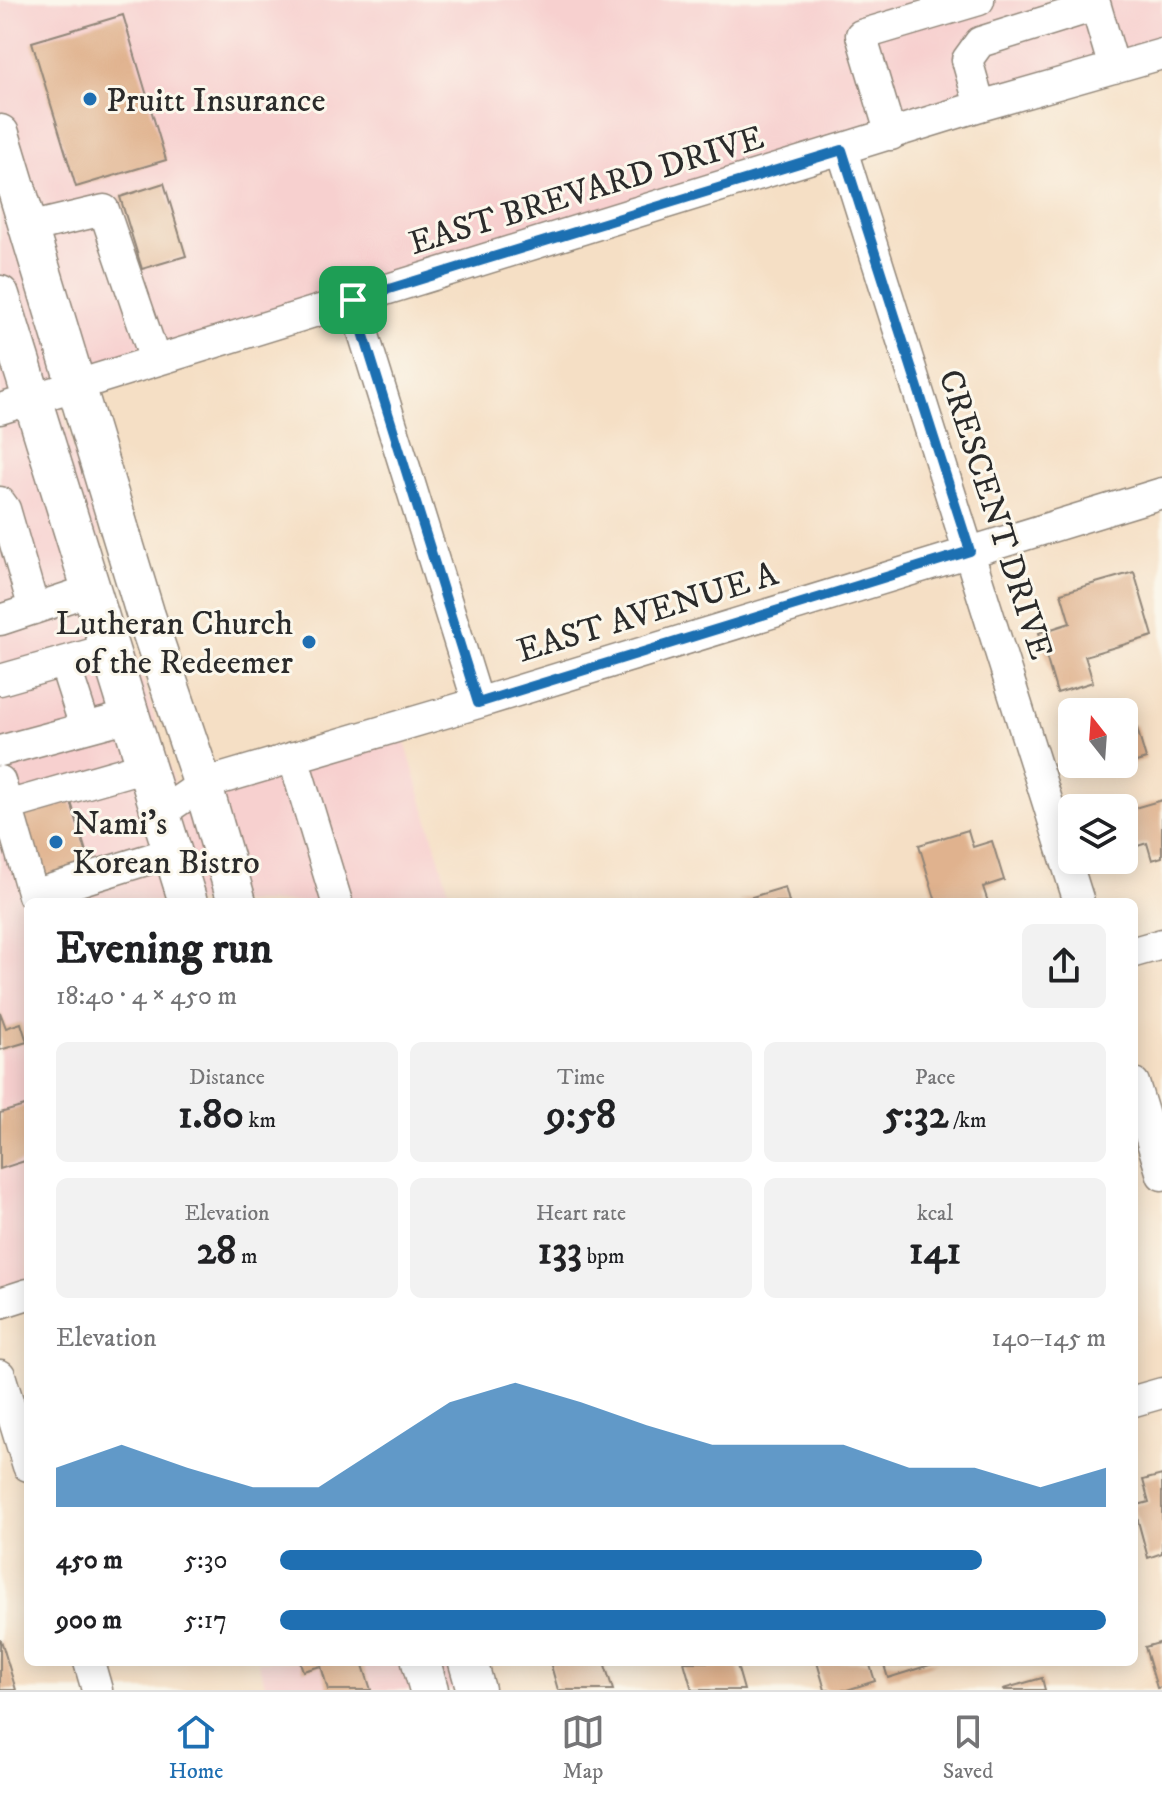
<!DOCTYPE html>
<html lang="en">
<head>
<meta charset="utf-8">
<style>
  body { margin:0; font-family:"IM FELL DW Pica",serif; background:#f2f2f2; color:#202124; height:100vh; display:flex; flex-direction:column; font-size:30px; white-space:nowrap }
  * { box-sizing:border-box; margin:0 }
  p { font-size:26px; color:#757577 }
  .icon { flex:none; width:44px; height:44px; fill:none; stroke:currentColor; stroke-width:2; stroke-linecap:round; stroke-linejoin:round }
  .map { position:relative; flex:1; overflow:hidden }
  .drawer { position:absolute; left:24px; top:898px; width:1114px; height:768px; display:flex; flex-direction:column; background:#fff; border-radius:12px; box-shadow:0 4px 20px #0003 }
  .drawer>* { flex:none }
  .needle { width:52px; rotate:343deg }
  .fabs { position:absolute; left:1058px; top:698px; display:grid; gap:16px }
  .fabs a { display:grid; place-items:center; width:80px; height:80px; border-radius:12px; background:#fff; box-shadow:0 4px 20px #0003; font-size:40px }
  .pin { position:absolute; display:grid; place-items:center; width:68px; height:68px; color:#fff; margin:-34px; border-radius:16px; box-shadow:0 4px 12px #0006 }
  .round { display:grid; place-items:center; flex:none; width:84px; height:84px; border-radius:12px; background:#f2f2f2 }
  .headline { display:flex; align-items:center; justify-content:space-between; height:136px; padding:0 32px }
  h1 { font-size:44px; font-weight:800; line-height:60px }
  .metrics { display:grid; grid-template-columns:repeat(3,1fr); gap:12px; height:136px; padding:8px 32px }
  .metrics div { display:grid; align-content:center; border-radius:12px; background:#f2f2f2; text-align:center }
  .metrics b { font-size:40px; font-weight:800 }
  .metrics small { font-size:22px; font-weight:400 }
  .metrics p { font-size:22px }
  .chart { height:224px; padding:16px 32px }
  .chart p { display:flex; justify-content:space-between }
  .chart svg { width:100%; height:144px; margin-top:8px; fill:#1f6fb2; opacity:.7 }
  ul { padding:0 32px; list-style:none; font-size:26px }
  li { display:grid; grid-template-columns:128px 96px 1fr; align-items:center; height:60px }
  li i { height:20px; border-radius:10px; background:#1f6fb2 }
  .tab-bar { display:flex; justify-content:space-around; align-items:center; height:112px; border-top:2px solid #e0e0e0; background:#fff; font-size:22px; color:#757577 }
  .tab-bar a { display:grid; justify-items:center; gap:4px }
  .tab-bar .current { color:#1f6fb2 }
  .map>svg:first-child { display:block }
  .built { fill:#f7d0cf }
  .building { fill:#e0b28e }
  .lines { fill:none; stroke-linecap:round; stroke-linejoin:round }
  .minor-casing { stroke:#908578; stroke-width:33 }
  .major-casing { stroke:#908578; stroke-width:41 }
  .minor { stroke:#fff; stroke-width:30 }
  .major { stroke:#fff; stroke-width:38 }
  .route-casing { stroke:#fff; stroke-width:16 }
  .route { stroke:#1f6fb2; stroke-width:10 }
  .poi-dot { fill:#1f6fb2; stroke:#fbf7ec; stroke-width:3 }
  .labels { text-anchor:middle; stroke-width:6; stroke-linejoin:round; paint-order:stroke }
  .poi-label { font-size:34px; fill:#2b2b2b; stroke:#fbf7ec; text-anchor:start }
  .street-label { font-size:34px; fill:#2b2b2b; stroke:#fbf7ec }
</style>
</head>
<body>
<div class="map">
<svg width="1162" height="1690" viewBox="0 0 1162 1690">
  <rect width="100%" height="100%" fill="#fbf7ec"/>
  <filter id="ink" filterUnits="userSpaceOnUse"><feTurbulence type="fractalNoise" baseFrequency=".0125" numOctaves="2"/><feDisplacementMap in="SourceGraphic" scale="16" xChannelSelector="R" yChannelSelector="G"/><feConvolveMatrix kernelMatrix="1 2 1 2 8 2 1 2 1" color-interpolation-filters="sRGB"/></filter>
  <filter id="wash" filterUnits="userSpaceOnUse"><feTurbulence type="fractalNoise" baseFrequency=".006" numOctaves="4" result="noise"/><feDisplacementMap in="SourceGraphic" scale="32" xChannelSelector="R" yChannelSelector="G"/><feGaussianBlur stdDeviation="1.8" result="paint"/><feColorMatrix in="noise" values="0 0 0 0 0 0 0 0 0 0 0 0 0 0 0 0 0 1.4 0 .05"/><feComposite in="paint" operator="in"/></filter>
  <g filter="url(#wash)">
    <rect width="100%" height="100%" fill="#f5dfc5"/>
    <!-- built -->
    <path class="built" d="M0,0H1162V54L59,400L178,796L404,738L452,902H28V1294L0,1303Z
      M258,1662H476L484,1690H267Z"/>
    <g id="blocks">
      <!-- building -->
      <path class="building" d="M123,15L166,160L76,187L32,42Z
        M164,183L186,256L142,269L120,197Z
        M1134,572L1153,636L1085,656L1093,682L1057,693L1039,633L1070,623L1061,593Z
        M1136,725L1146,759L1100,773L1098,764H1124V728Z
        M1162,800V857L1152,860L1147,843L1125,850L1124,811Z
        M71,802L91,868L40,883L19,817Z
        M968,830L973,847L992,841L1004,880L983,887L988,902H936L919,845Z
        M785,887L789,902H739V901Z
        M0,1012L6,1028L21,1023L27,1042L0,1050Z
        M28,1105V1160L0,1169V1113Z
        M1162,1475V1553L1148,1558L1134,1506L1149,1502L1143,1480Z
        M0,1640H1L16,1690H0Z
        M1162,1642V1687L1157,1688L1145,1647Z
        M300,1662H362L371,1690H328L321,1666L303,1671Z
        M550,1662H604L613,1690H558Z
        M684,1662H736L744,1690H692Z
        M817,1662H869L875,1681L847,1690H825Z
        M883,1662H936V1663L888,1678Z
        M1042,1678L1045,1690H1004L1003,1689Z"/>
    </g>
  </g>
  <g filter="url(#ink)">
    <use href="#blocks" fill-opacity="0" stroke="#908578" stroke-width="2"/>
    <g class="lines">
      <!-- minor casing -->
      <g class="minor-casing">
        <path id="minor" d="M1094,0L1114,68
          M980,106L967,60L980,42L1095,6
          M891,135L861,35L979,0
          M842,150L1079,902
          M28,228L104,210L155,360
          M353,300L478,703
          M0,409L980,106L1162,54
          M0,502L5,509L34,609
          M0,620L91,590
          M64,662L85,727
          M0,680L109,649
          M0,751L130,716
          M293,757L337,902
          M0,781L33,895L172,852
          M7,806L146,766
          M161,813L203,784L478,703L1162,493
          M1134,952L1162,944
          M1134,1083L1162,1175
          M0,1303L28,1294
          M0,1375L28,1466
          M1134,1401L1162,1393
          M89,1662L97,1690"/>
      </g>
      <!-- major casing -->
      <g class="major-casing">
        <path id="major" d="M0,134L145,613L202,782L237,902
          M0,295L188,902
          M421,1662L429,1690
          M468,1662L476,1690"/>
      </g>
      <!-- minor -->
      <use href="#minor" class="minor"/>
      <!-- major -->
      <use href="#major" class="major"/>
    </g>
  </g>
  <g class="lines" filter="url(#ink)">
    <!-- route casing -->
    <g class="route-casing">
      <path id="route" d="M842,150L970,551L478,703L353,300Z"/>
    </g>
    <!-- route -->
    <use href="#route" class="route"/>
  </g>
  <!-- markers -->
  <g class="poi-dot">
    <circle cx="90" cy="99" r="8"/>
    <circle cx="309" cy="642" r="8"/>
    <circle cx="56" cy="842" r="8"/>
  </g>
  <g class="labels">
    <!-- poi labels -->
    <g class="poi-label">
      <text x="106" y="111">Pruitt Insurance</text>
      <text x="293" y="634" text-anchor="end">Lutheran Church<tspan x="293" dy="39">of the Redeemer</tspan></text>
      <text x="72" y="834">Nami’s<tspan x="72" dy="39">Korean Bistro</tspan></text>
    </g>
    <!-- street labels -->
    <g class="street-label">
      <text transform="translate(586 189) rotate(-17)" y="12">EAST BREVARD DRIVE</text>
      <text transform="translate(997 514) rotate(72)" y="12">CRESCENT DRIVE</text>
      <text transform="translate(647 611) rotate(-17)" y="12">EAST AVENUE A</text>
    </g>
  </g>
</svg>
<div class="fabs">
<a><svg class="needle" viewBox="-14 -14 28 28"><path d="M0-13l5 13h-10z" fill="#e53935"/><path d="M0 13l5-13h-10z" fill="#757577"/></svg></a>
<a><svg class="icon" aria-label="layers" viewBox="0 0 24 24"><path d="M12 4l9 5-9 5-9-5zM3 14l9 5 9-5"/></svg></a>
</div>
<div class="pin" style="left:353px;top:300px;background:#1e9e55"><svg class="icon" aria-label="arrive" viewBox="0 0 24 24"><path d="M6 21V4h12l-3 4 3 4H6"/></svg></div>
<section class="drawer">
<div class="headline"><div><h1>Evening run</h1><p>18:40 · 4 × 450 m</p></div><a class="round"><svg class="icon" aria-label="share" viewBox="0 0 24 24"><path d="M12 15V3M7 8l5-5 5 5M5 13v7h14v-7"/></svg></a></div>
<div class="metrics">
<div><p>Distance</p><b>1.80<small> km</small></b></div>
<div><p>Time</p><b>9:58</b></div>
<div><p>Pace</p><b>5:32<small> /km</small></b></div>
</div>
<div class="metrics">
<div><p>Elevation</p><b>28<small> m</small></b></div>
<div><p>Heart rate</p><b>133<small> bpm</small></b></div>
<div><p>kcal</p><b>141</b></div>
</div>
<div class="chart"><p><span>Elevation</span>140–145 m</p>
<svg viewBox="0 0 160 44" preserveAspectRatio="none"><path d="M0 44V32L10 25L20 32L30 38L40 38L50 25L60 12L70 6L80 12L90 19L100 25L110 25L120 25L130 32L140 32L150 38L160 32V44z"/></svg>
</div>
<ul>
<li><b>450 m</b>5:30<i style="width:85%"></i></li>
<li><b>900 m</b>5:17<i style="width:100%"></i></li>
</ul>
</section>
</div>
<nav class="tab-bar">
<a class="current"><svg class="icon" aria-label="home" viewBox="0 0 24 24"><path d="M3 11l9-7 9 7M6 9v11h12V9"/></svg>Home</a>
<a><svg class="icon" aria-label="map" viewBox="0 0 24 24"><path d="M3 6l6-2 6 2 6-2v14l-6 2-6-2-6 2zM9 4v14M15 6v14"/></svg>Map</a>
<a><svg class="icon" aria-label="saved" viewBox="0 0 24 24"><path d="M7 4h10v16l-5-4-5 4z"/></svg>Saved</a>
</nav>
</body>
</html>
